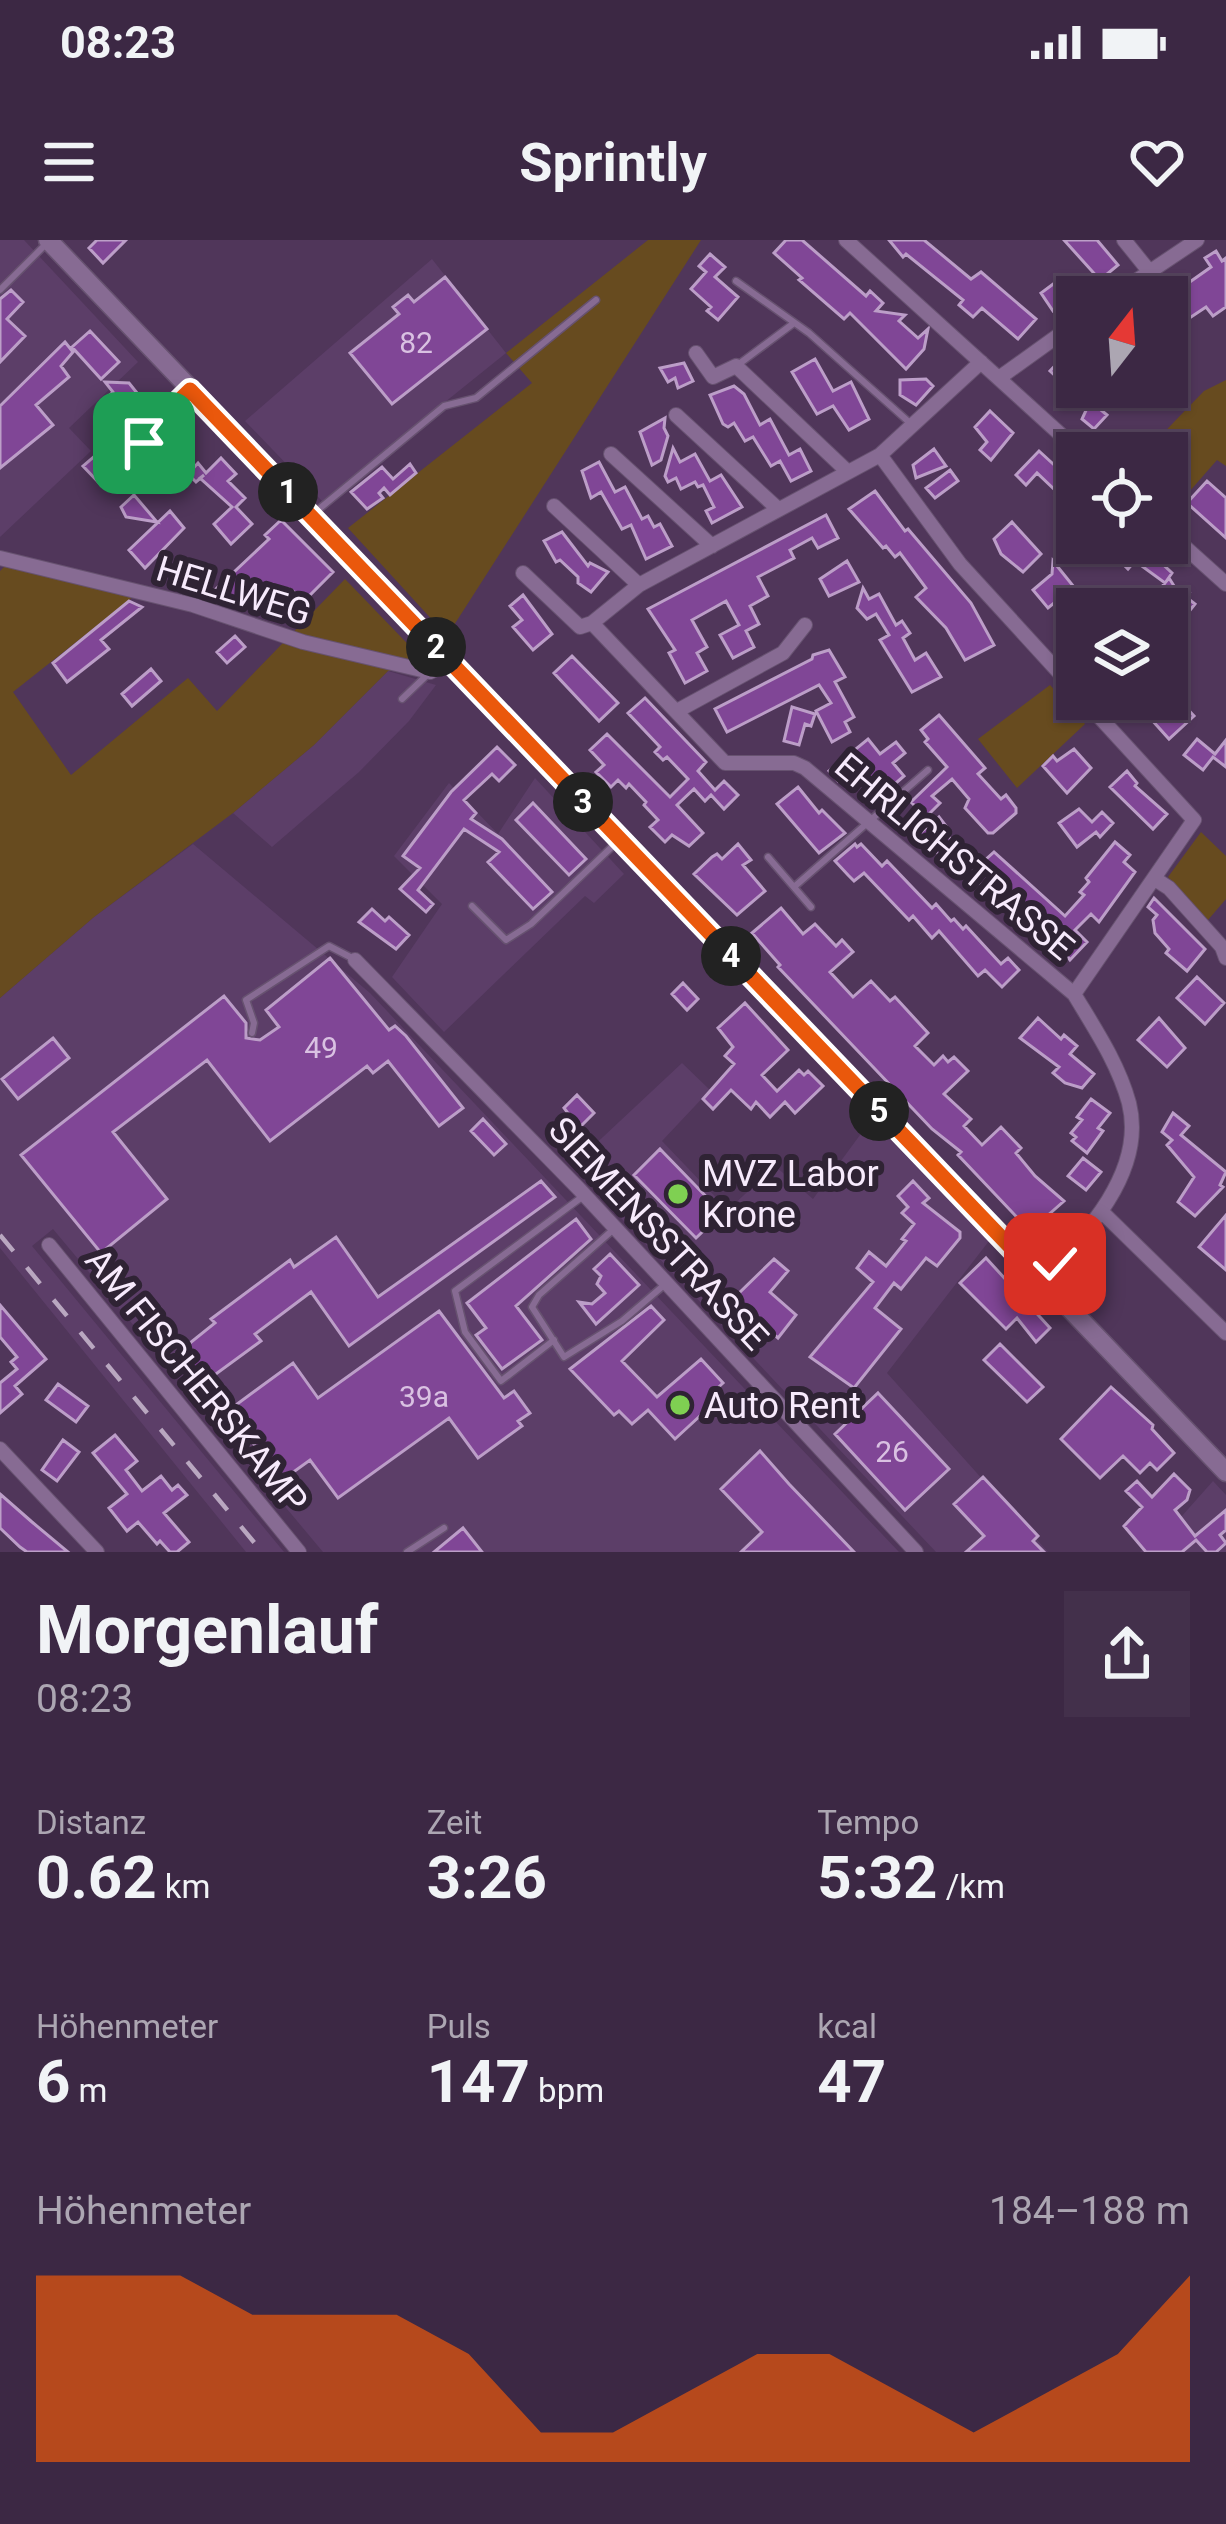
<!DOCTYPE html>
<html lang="de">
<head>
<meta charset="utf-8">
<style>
  body { margin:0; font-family:Roboto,sans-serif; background:#43304b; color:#f1f3f6; height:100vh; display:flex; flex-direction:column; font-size:45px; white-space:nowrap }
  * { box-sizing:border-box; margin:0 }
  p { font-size:39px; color:#aca6b2 }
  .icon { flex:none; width:66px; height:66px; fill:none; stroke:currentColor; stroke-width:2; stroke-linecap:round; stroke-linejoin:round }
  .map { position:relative; height:1312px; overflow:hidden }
  .sheet { display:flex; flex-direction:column; background:#3c2844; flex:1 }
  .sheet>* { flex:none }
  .needle { width:78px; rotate:17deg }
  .buttons { position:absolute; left:1056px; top:36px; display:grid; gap:24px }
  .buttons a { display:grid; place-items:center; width:132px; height:132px; border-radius:0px; background:#3c2844; box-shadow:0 3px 9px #0004,0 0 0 3px #55445d; font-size:60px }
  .pin { position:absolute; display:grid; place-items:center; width:102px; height:102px; color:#fff; margin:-51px; border-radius:24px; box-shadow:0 6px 18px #0006 }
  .km { position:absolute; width:60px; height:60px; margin:-30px; border-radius:50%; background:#222; color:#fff; font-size:33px; line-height:60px; text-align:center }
  .round { display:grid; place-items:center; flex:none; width:126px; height:126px; border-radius:0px; background:#43304b }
  .summary { display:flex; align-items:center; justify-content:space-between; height:204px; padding:0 36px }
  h1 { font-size:66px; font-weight:700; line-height:90px }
  .metrics { display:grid; grid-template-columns:repeat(3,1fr); gap:18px; height:204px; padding:12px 36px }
  .metrics div { display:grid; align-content:center }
  .metrics b { font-size:60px; font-weight:700 }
  .metrics small { font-size:33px; font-weight:400 }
  .metrics p { font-size:33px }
  .chart { height:336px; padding:24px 36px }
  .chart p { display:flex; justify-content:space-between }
  .chart svg { width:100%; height:216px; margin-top:12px; fill:#ea580c; opacity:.7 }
  .status { display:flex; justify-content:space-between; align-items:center; height:84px; padding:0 60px; background:#3c2844; direction:ltr }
  .status svg { height:33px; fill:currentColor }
  header { display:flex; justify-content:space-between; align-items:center; height:156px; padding:0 36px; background:#3c2844; font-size:54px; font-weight:700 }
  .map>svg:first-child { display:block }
  .built { fill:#5c3e68 }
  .green { fill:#674b1f }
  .building { fill:#804696; stroke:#bc9ec8; stroke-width:3 }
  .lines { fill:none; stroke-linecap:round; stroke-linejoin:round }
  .lane-casing { stroke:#675270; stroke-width:9 }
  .street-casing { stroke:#675270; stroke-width:16 }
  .secondary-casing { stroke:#675270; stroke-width:21 }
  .lane { stroke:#876b93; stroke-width:6 }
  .street { stroke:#876b93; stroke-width:14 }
  .secondary { stroke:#876b93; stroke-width:18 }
  .rail { stroke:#b9a7c0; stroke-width:4.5; stroke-dasharray:21 21; stroke-linecap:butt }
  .route-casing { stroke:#fff; stroke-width:24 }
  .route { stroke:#ea580c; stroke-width:15 }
  .poi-dot { fill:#7fd052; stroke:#2f2334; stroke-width:4.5 }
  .labels { text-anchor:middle; stroke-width:12; stroke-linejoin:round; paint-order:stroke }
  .number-label { font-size:30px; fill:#d9c1e2 }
  .street-label { font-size:36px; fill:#f7eafc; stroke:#2f2334 }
  .poi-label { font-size:36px; fill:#f7eafc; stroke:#2f2334; text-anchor:start }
</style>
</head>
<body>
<div class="status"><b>08:23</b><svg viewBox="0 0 49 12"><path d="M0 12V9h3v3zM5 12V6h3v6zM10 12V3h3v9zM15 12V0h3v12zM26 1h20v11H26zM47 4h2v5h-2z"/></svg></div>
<header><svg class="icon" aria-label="menu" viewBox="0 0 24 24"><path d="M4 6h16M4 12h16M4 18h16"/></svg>Sprintly<svg class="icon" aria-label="heart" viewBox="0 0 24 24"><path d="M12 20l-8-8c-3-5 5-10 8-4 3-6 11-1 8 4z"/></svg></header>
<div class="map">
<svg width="1226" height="1312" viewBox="0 0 1226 1312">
  <rect width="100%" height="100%" fill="#50365a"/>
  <!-- built -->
  <path class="built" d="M0,0H24L138,122L69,188L91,211L0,297Z
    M432,19L506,113L322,261L245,181Z
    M388,431L436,445L409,481L359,532L272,607L233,573L314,505Z
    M535,538L624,634L594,663L585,656L444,792L392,737L442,664L394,616L449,543L498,594Z
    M193,604L370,753L899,1312H323L53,989L32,1006L284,1312H246L0,1008V758L94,677Z
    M682,823L710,850L662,901L728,970L775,926L813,959L871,880L989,1001L887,1133L1048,1312H936L572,926Z
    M1213,1241L1226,1255V1312H1140L1155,1298L1165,1295Z"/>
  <!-- green -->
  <path class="green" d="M648,0H701L447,396L348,288L532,143L506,113Z
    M1226,140V226L1217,220L1168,276L1167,213H1144L1204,151Z
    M5,326L133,357L13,452L71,535L188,438L217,471L345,339L428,425L388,431L314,505L233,573L94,677L0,758V331Z
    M1050,445L1085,484L1017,548L978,499Z
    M1201,592L1226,616V659L1208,680L1168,637Z"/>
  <!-- building -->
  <path class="building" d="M97,0H126L103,23L89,8Z
    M786,0H802L866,56L870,51L883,63L876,71L905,75L899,81L918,98L928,89L924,109L906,129L850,73L844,79L799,40L802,38L774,13Z
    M889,0H924L971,39L981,32L1036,79L1018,99L982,68L973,77L959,65L963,60L906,14L903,17Z
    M1064,0H1097L1118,25L1100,40Z
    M1216,11L1222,21L1226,18V67L1213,76L1206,67L1167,93V58L1211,27L1205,18Z
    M710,14L725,27L715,37L738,57L718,80L707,71L711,67L691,49L706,32L699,26Z
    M445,37L487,89L392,164L350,113L399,74L393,67L408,55L414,62Z
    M1056,42L1069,61L1053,71L1041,53Z
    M11,50L23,62L7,79L25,96L0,122V59Z
    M90,91L119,122L101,139L72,107Z
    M65,102L73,112L61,126L69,137L36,165L53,185L0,228V166Z
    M1068,112L1077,120V147H1089L1107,163L1101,170L1107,175L1094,189L1082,179L1088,166L1050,131Z
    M815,119L833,151L851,142L869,179L849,190L833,166L817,174L792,132Z
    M684,123L693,141L678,148L675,138L668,142L660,128Z
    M926,139L933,146L916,165L900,155V140Z
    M105,142L129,143L141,158L117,182L100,164L113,152Z
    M734,146L744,154L760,185L770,179L789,215L800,209L811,231L791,241L780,221L771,226L753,197L745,201L734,183L728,187L723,184L710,155Z
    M990,171L1013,193L991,220L980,210L987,202L975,187Z
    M665,178L664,188L668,196L661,220L652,225L640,192Z
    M161,194L187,222L178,230L153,204Z
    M1122,195L1141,213H1116L1110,207Z
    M673,208L680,222L695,214L710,241L721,235L742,267L712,283L706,271L714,267L703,245L698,247L695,242L681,249L676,238L668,242L665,236Z
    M934,209L946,226L916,238L913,225Z
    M1039,211L1077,246V285L1063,272L1068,267L1055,256L1058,253L1037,233L1026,245L1016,235Z
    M131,213L144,228L132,239L119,225Z
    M97,214L113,232L100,244L83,226Z
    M221,218L236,234L228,241L245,258L236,267L252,284L231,304L214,284L232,267L200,238L204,235L196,242L188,234L198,223L206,233Z
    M599,222L615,252L625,247L642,279L648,276L654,287L660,284L672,306L646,319L631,285L622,289L601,252L591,258L582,231Z
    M410,224L416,233L390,255L384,248L379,253L383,258L367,269L351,252L382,227L393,239Z
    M950,230L958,241L935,258L926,248Z
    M1207,241L1226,258V298L1187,263Z
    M875,251L905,291L908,289L971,363L994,405L965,420L946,388L916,357L926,348L900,313L895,317L886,306L883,308L849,269Z
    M134,255L157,282L126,277L121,267Z
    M170,271L184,288L145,328L129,310Z
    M826,275L838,298L818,308L812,298L790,310L794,318L758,337L768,356L750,366L759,384L746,391L754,407L733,418L720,395L739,385L726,361L692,380L707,407L697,413L707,431L685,443L669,413L675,410L648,369Z
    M281,280L333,332L306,359L289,349L270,370L250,350L233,367L222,363L226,358L216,349L269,299L265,295Z
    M1012,282L1041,314L1023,332L1001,314L994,299Z
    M562,292L588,326L590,323L608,332L591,352L578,343V337L560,320L556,322L544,301Z
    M1087,303H1151L1159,311L1154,316L1172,333L1165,343L1135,321L1128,329L1116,317L1110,323Z
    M847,321L859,342L829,356L820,339Z
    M1053,321L1074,347L1048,368L1033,350L1052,334Z
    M1169,338L1176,349L1189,353L1186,357L1195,364L1183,379L1189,384L1180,394L1167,384V369H1160L1150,361Z
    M863,348L869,359L879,354L896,385L902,381L910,393L903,398L915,420L926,413L941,437L912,452L880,400L889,395L876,374L867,379L857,368Z
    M523,355L552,394L533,410L513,387L522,380L510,366Z
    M129,361L142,367L101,400L109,409L67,442L53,423Z
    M235,396L245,407L227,423L217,412Z
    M829,410L845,437L835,442L854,477L845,482L850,492L832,502L816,471L831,463L819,445L727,492L715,469L812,419L813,415Z
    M572,416L618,463L599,481L554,433Z
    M151,429L161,441L132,466L122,454Z
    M1167,447L1194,476L1169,499L1133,459H1167Z
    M645,458L706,522L698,531L715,550L724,541L738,555L724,569L711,555L705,561L694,549L677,565L703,593L689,606L672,595L665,602L650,587L658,580L644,565L646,562L629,544L626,548L618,540L611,547L596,532L604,525L590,510L607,494L670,557L688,539L667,517L663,520L655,512L660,507L628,473Z
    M792,467L815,474L811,486L805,484L799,505L784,501Z
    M939,475L985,528L978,534L1001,559L1006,555L1016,568V573L993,593H988L965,568L969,559L952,539L932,556L940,563L926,577L911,562L947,527L925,502L928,499L921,490Z
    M868,499L880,514L896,502L905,513L893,523L904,536L881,556L857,527L838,541L829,531Z
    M1197,499L1215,514L1226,500V527L1213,517L1203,530L1184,515Z
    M497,507L515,525L499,541L492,534L464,560L476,573L471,579L502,599L552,652L533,669L488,622L499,612L464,589L418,650L433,664L426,672L400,649L420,628L403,616L451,552Z
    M1074,509L1091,528L1067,553L1043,526L1053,516L1057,521Z
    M1127,531L1137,543L1135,546L1167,574L1153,589L1110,547Z
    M798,547L819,573L822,570L845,593L819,613L777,564Z
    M533,563L586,619L569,635L516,580Z
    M1079,569L1092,582L1102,572L1113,583L1100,597L1096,592L1077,607L1059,583Z
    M939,577L946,586L942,589L961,611L946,623L928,602L923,606L915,597Z
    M1115,602L1130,615L1124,622L1135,632L1099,682L1091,674L1075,690L1087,702L1070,720L1067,716L1063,720L1053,710L1061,703L1047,688L1051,684L1035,668L1028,674L993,642L989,646L977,643L974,630L994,612L1065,676L1084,655L1080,652L1089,642L1086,638Z
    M738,604L751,620L743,625L765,651L737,675L694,634L712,617L717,614L722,619Z
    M855,604L857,607L861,604L882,626L887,621L932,668L936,664L951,681L954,679L963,689L966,686L1001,724L1008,718L1019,730L1002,747L985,730L978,736L939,691L932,698L913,676L909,680L864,633L854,641L848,635L835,621Z
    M1154,658L1205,709L1187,731L1166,713L1169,709L1155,693L1153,680L1157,675L1148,667Z
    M781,668L803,694L815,684L836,706L842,700L853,712L830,732L853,757L871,741L890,761L895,757L928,793L915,806L934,825L943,816L948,822L954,817L968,831L944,854L971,879L964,886L982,905L1001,887L1021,908L1016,913L1035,936L1064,961L1030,991L958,915L961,912L932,889L778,727L780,725L752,693Z
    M372,669L385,681L389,677L409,695L396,709L359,682Z
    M330,718L389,790L395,786L406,796L463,868L439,886L388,821L373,833L367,826L270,901L207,820L113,892L167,959L101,1013L21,915L224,756L246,783V798L260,800L279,787L266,770Z
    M1197,737L1224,763L1205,784L1177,758Z
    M683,743L698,759L687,770L672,754Z
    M745,763L788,810L762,835L777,851L799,830L804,835L808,831L823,846L795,873L785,862L770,877L756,862L751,869L731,850L713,869L703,859L734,824L725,816L733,807L718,788Z
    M1038,778L1061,799L1064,795L1077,806L1070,814L1094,834L1082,848L1065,843L1053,833L1059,827L1020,798Z
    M1159,778L1185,808L1167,827L1138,800Z
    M53,798L69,818L18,859L2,839Z
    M577,855L594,873L579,888L564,868Z
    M1091,859L1110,873L1098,888L1103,891L1087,913L1072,901L1076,897L1071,893L1082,880L1077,877Z
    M1173,873L1189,886L1181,895L1226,932L1220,945L1223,947L1195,976L1178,962L1194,937L1167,905L1172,900L1162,892Z
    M483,879L506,904L494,915L471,891Z
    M660,909L722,973L696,998L634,935Z
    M1083,918L1101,932L1086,950L1068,936Z
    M541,941L555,957L349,1106L311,1052L255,1094L261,1101L205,1142L180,1111L215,1083L211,1079L290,1020L294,1027L336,997L378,1057Z
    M913,941L929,958L923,963L960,992V998L937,1026L926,1018L901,1049L894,1043L875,1068L901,1089L854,1148L810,1117L873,1042L857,1028L869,1012L886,1026L906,1001L902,999L914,984L902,973L908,967L898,956Z
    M1226,975V1030L1199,1007Z
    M576,979L591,999L516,1066L542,1100L502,1129L476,1095L486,1088L467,1063Z
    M610,1014L639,1045L596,1084L579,1062L592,1064L605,1053L597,1044L601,1036L594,1029Z
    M986,1018L1050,1088L1036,1102L1017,1078L1006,1089L960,1043Z
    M774,1019L788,1031L770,1052L796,1075L778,1098L733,1059Z
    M0,1065L46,1119L15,1146L22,1154L0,1173V1143L17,1129L11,1122L17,1117L0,1097Z
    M651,1066L664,1080L622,1121L657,1157L701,1119L723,1143L709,1156L715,1162L675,1199L648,1170L632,1184L619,1171L614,1175L570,1129Z
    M439,1071L504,1158L514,1151L530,1173L518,1181L522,1186L478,1218L449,1178L338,1258L310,1220L281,1241L229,1170L293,1123L318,1158Z
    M1000,1104L1043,1147L1027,1162L984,1120Z
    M58,1144L88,1166L76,1182L46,1160Z
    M1111,1147L1153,1185L1152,1189L1174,1213L1157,1230L1150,1223L1140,1233L1123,1216L1100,1238L1061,1199Z
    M878,1153L949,1229L905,1270L835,1194Z
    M115,1195L137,1221L126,1230L142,1251L161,1236L172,1250L178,1245L187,1255L164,1273L189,1302L177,1312H170L160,1301L157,1304L138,1282L127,1291L109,1268L127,1254L93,1213Z
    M63,1200L79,1212L57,1241L42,1230Z
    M760,1211L789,1244L854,1312H741L762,1292L721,1249Z
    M1174,1234L1190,1250L1187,1260L1175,1270L1195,1296L1226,1270V1290L1220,1295L1226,1303L1216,1312H1207L1196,1300L1182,1312H1146L1124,1286L1142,1267L1126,1251L1137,1241L1152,1257Z
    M983,1237L1038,1296L1033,1301L1044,1312H966L984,1296L954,1264Z
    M0,1254L32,1282L68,1312H27L20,1307L0,1288Z
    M463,1288L482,1312H434Z"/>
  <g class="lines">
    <!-- lane casing -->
    <g class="lane-casing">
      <path id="lane" d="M736,41L809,93L910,183
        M0,50L48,2
        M739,124L794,83
        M166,229L146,208L144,198L188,152
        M313,274L444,166L476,158L596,60
        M402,459L427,435
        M768,617L811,667
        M794,647L928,530
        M472,666L506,700L531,684L617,602
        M252,793L254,783L246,760L329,706L352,718
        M615,988L539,1055L532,1067L564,1117L622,1081L663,1046
        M554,1100L501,1141L465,1092L455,1051L582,957
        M407,1312L444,1288"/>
    </g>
    <!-- street casing -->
    <g class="street-casing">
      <path id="street" d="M846,0L1081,213
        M1124,0L1149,31
        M1112,57L1197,0
        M696,113L713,137L736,126L848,232
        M999,138L1077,82
        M676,175L778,269
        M611,214L712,306
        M880,215L960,324L1077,452
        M554,266L639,345
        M1167,291L1226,344
        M0,318L193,365L303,402L430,432L450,421
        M523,333L580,387L592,383L639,345L880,215L981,122
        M592,383L725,523H794L805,528L1074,754
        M677,471L783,413L805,385
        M1155,639L1169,648L1222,707L1226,718
        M355,720L579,949L916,1312
        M1102,972L1226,1093
        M49,1005L299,1312
        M1039,1038C1086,997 1146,931 1129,863C1118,823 1095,789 1074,754L1194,580L1083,459
        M0,1209L97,1312"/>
    </g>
    <!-- secondary casing -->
    <g class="secondary-casing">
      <path id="secondary" d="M48,0L1226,1232"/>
    </g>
    <!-- lane -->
    <use href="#lane" class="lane"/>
    <!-- street -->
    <use href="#street" class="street"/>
    <!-- secondary -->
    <use href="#secondary" class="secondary"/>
    <!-- rail -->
    <path class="rail" d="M0,995L262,1312"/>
  </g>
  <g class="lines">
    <!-- route casing -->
    <g class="route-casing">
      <path id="route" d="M144,203L146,193L190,150L1040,1038L1055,1024"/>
    </g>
    <!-- route -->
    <use href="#route" class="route"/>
  </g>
  <!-- markers -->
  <g class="poi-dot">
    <circle cx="678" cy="954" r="12"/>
    <circle cx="680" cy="1165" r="12"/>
  </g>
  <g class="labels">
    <!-- number labels -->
    <g class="number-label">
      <text x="416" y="113">82</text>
      <text x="321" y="818">49</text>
      <text x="424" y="1167">39a</text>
      <text x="892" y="1222">26</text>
    </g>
    <!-- street labels -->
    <g class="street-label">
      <text transform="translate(234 350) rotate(17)" y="13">HELLWEG</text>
      <text transform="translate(955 616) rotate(40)" y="13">EHRLICHSTRASSE</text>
      <text transform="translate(659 993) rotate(47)" y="13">SIEMENSSTRASSE</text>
      <text transform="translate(197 1140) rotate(51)" y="13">AM FISCHERSKAMP</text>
    </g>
    <!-- poi labels -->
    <g class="poi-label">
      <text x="702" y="946">MVZ Labor<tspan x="702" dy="41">Krone</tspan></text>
      <text x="704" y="1178">Auto Rent</text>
    </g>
  </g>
</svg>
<div class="buttons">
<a><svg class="needle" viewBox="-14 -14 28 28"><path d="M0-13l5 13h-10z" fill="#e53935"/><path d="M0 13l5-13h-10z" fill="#aca6b2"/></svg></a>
<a><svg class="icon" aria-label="locate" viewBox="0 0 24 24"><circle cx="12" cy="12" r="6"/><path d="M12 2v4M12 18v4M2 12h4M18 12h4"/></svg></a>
<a><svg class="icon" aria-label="layers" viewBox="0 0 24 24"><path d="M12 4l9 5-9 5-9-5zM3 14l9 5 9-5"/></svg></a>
</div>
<div class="pin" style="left:144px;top:203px;background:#1e9e55"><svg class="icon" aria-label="arrive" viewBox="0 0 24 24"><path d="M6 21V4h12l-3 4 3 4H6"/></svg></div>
<div class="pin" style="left:1055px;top:1024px;background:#d93025"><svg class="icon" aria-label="check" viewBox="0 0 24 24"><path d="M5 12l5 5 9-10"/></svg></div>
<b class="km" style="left:288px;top:252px">1</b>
<b class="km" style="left:436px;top:407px">2</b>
<b class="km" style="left:583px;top:562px">3</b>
<b class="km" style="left:731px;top:716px">4</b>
<b class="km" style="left:879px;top:871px">5</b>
</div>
<section class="sheet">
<div class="summary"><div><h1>Morgenlauf</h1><p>08:23</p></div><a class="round"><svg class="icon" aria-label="share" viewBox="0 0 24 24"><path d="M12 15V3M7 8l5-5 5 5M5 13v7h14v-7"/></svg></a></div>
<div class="metrics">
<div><p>Distanz</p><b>0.62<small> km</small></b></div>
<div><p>Zeit</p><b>3:26</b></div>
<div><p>Tempo</p><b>5:32<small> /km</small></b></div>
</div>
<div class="metrics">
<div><p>Höhenmeter</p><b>6<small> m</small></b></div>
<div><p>Puls</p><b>147<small> bpm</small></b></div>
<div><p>kcal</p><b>47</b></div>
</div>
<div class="chart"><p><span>Höhenmeter</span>184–188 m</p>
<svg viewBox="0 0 160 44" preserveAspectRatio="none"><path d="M0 44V6L10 6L20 6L30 14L40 14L50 14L60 22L70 38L80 38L90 30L100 22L110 22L120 30L130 38L140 30L150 22L160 6V44z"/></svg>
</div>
</section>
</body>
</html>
